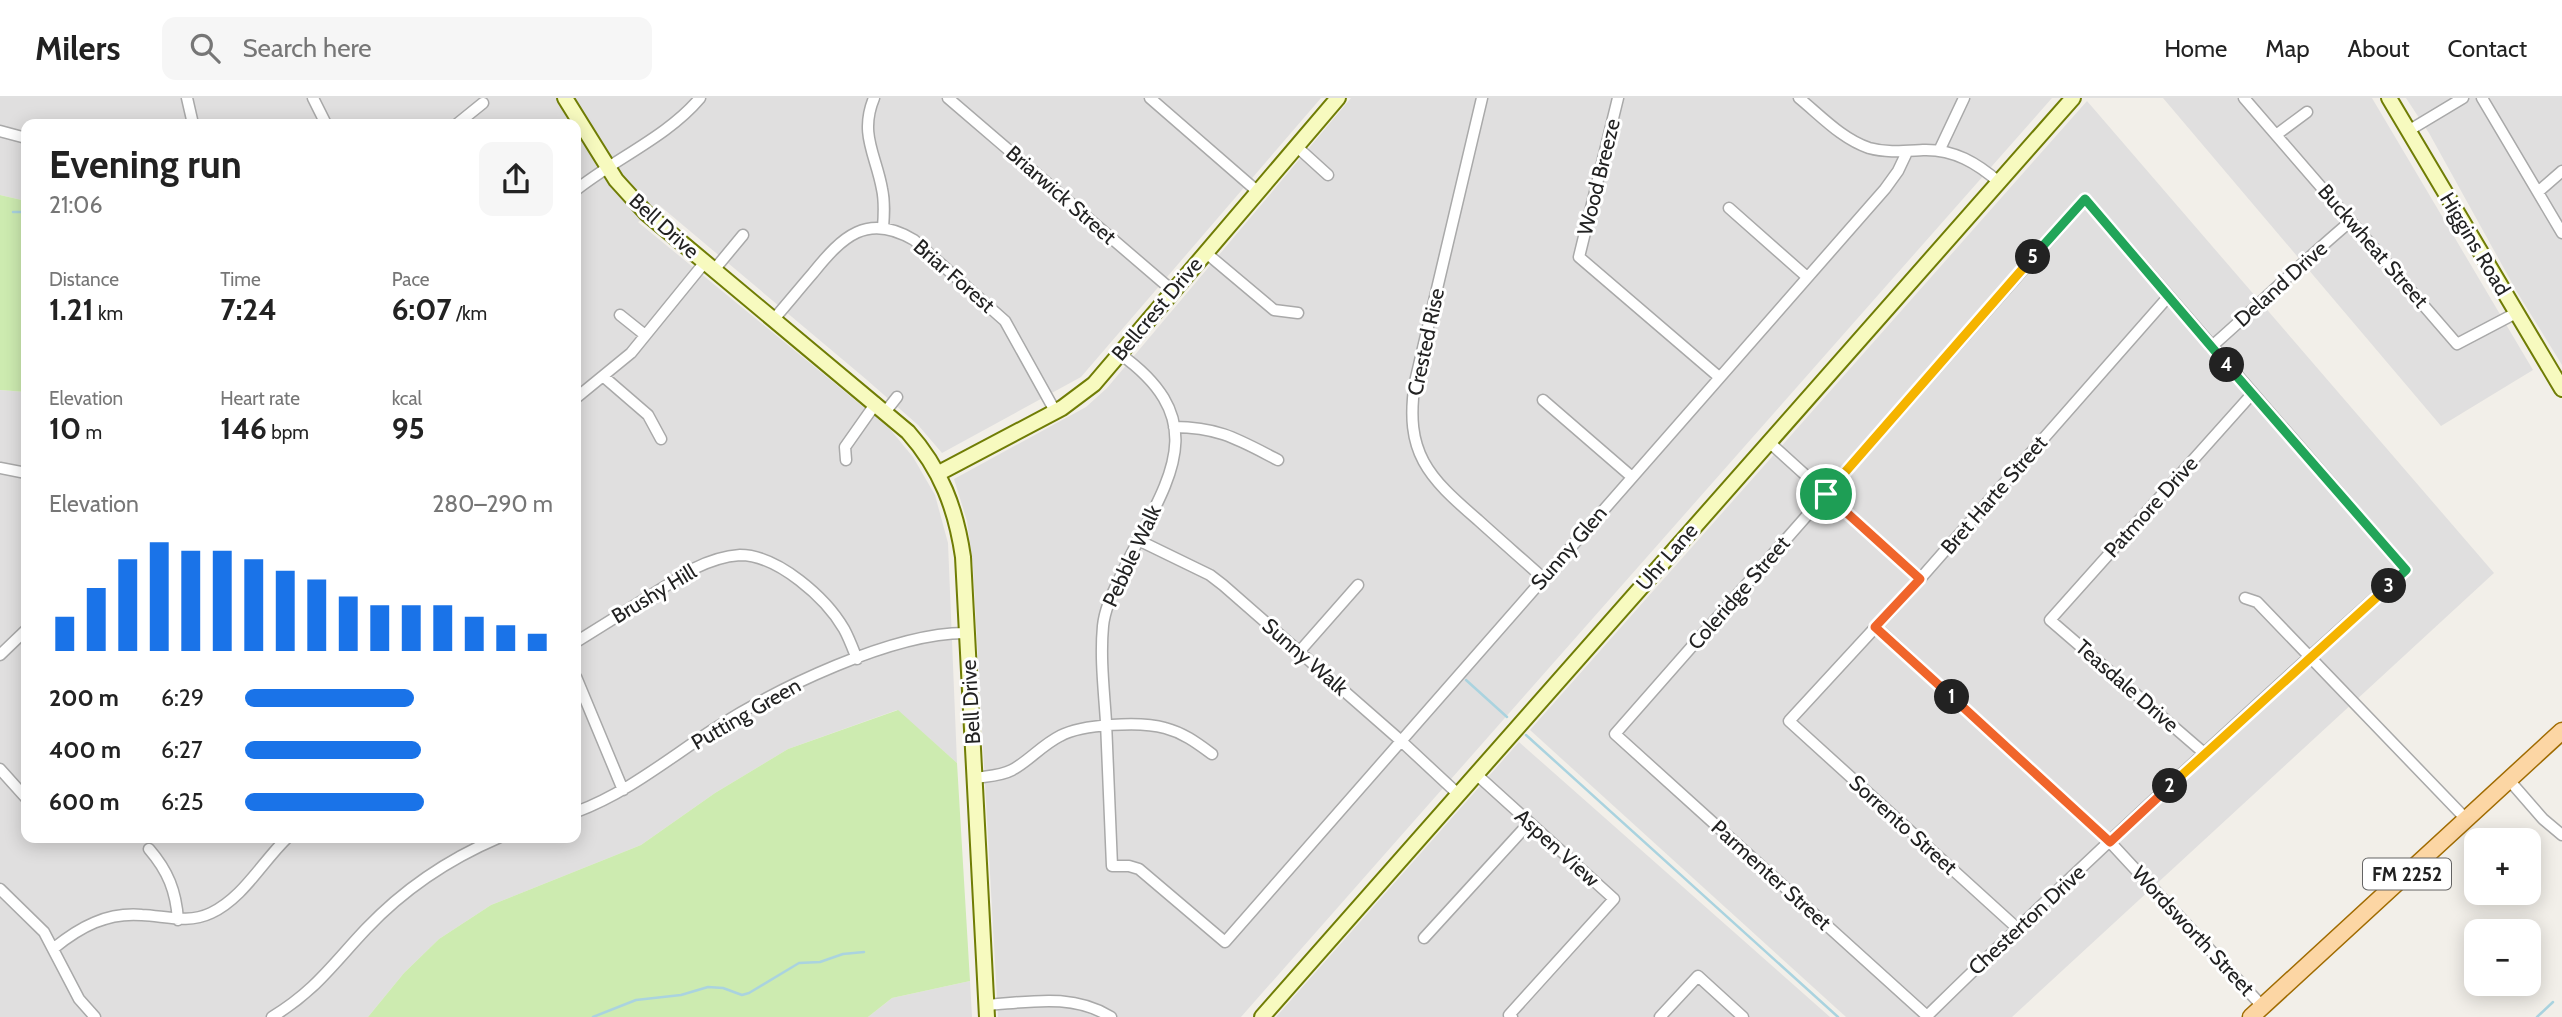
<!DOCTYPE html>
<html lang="en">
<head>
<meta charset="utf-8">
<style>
  body { margin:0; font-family:Cabin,sans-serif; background:#f6f6f6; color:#222; height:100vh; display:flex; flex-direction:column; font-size:26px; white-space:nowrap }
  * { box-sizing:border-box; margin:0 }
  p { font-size:23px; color:#767676 }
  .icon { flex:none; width:38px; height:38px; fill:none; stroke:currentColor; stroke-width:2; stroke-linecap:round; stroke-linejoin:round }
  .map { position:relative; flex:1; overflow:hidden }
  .sheet { position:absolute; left:21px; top:21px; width:560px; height:724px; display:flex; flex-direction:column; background:#fff; border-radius:14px; box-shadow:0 4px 18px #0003 }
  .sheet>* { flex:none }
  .fabs { position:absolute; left:2464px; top:730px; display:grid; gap:14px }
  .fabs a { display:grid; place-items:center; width:77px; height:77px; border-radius:14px; background:#fff; box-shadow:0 4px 18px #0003; font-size:35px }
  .pin { position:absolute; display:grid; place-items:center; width:60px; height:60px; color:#fff; margin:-30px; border:4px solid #fff; border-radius:50%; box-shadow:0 2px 7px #0007 }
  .km { position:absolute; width:35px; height:35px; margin:-18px; border-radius:50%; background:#222; color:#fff; font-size:19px; line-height:35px; text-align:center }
  .round { display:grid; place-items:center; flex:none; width:74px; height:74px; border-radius:14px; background:#f6f6f6 }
  .summary { display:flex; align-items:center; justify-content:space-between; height:119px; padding:0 28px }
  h1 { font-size:38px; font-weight:700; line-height:52px }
  .metrics { display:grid; grid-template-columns:repeat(3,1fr); gap:10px; height:119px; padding:7px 28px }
  .metrics div { display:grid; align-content:center }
  .metrics b { font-size:30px; font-weight:700 }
  .metrics small { font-size:19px; font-weight:400 }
  .metrics p { font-size:19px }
  .chart { height:196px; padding:14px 28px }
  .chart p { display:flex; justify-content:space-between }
  .chart svg { width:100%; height:126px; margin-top:7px; stroke:#1a73e8; stroke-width:6 }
  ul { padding:0 28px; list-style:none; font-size:23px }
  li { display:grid; grid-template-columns:112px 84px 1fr; align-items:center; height:52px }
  li i { height:18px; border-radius:9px; background:#1a73e8 }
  header { display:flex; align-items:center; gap:42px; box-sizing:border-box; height:98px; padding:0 35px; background:#fff; border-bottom:2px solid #e0e0e0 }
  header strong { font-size:33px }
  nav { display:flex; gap:38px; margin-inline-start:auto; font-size:24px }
  .search { width:490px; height:63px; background:#f6f6f6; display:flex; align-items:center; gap:18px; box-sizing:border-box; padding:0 24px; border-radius:14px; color:#767676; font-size:26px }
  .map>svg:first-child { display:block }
  .residential { fill:#e0dfdf }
  .grass { fill:#cdebb0 }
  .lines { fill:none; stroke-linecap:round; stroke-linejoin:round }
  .stream { stroke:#aad3df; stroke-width:2.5 }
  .street-casing { stroke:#a9a9a9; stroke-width:13 }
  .secondary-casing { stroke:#707d05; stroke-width:18 }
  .primary-casing { stroke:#a06b00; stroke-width:19 }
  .street { stroke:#fff; stroke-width:10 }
  .secondary { stroke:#f7fabf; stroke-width:14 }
  .primary { stroke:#fcd6a4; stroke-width:16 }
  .split-1-casing { stroke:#fff; stroke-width:14 }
  .split-2-casing { stroke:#fff; stroke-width:14 }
  .split-3-casing { stroke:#fff; stroke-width:14 }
  .split-4-casing { stroke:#fff; stroke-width:14 }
  .split-5-casing { stroke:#fff; stroke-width:14 }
  .split-6-casing { stroke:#fff; stroke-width:14 }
  .split-1 { stroke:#f0652b; stroke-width:9 }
  .split-2 { stroke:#f0652b; stroke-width:9 }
  .split-3 { stroke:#f5b400; stroke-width:9 }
  .split-4 { stroke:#22a559; stroke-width:9 }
  .split-5 { stroke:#22a559; stroke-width:9 }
  .split-6 { stroke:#f5b400; stroke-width:9 }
  .labels { text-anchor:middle; stroke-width:6; stroke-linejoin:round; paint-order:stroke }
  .shield { fill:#fff; stroke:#646464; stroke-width:2 }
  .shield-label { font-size:19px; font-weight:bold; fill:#222 }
  .street-label { font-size:21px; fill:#222; stroke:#fff }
</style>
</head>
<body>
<header>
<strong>Milers</strong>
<div class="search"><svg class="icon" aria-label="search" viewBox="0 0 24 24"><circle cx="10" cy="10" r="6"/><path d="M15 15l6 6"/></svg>Search here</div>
<nav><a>Home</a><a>Map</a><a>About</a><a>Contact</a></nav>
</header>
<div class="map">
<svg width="2562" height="919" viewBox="0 0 2562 919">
  <rect width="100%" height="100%" fill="#f2efe9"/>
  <!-- residential -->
  <path class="residential" d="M0,0H1321L1081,279L942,355L918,327L867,282L659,107L638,124L889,330L913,359L935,397L948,445L957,665L897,612L788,651L715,695L641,747L491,807L439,841L404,875L368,919H0V292L26,294V740H576V26H26V103L0,97Z
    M1351,0H2052L1241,919H998L973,469L967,423L954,381L1086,309L1107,290Z
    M2163,0H2372L2533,272L2441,328Z
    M2406,0H2562V267L2517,194L2429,35Z
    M2087,3L2494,475L2012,919H1846L1530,632Z
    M1519,644L1830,919H1276Z
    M970,883L972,919H868L892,900Z"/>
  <!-- grass -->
  <path class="grass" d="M0,97L26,103V294L0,292Z
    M898,612L957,665L970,883L892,900L868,919H368L404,875L439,841L491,807L641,747L715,695L788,651Z"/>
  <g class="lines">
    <!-- stream -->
    <path class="stream" d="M13,114H26
      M1466,582L1507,619
      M1526,637L1838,919
      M593,919L636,902L681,897L708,889L723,890L742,897L749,895L799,865L820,864L843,856L864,854
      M2537,919L2553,904"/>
    <!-- street casing -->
    <g class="street-casing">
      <path id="street" d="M187,0L193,26
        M313,0L326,26
        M874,0C859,36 876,57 882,91C885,104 884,117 883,130
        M948,0L1173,193
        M1150,0L1257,93
        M1482,0L1415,284C1404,355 1428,379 1478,422C1500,442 1522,461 1543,480
        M1618,0L1579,159L1719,279
        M1799,0C1821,18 1842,41 1869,50C1887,55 1904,53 1923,52C1954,51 1977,65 2000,85
        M2244,0L2457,246L2516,215
        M2482,0L2562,135
        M457,26L483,5
        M0,33L26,40
        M2408,33L2463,0
        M2276,37L2307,14
        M1296,48L1328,77
        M1939,53L1964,0
        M576,92C616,60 667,39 700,0
        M2538,94L2562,73
        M2085,101L2406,472C2243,618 2083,765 1927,918L1615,636Z
        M1729,110L1807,179
        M1205,154L1274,212L1298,215
        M714,172L743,137
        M620,217L645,237
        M774,221C787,206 800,190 813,175C842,139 867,114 914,142L1005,223L1055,313
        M2211,249C2259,207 2303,163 2351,123
        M1120,256C1219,327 1163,388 1123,473C1115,491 1105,508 1103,528C1100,560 1104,592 1106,624C1108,672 1110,720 1112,768H1129L1139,771L1225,844L1885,91L1898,73L1907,54
        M604,279L648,317L661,341
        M576,300L631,255L705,164
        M1543,302L1632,379
        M886,313L897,299
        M1174,329C1219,329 1239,342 1278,362
        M1769,344L1920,481
        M846,362L845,349L876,305
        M0,370L26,375
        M1138,442L1210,477L1223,487L1400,642L1458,696
        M2245,500L2257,504L2466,721
        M1876,529L2110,744L2263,909
        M576,544L693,471C707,464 724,458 740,457C778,457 826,500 844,531C849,540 853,551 857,561
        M1299,554L1358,487
        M0,557L26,532
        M576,579L623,692
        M2204,655L2050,522L2252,296
        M0,671L26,700
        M1476,676L1614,801L1509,917L1512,919
        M975,680C987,678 1001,678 1012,672C1029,663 1042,647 1060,638C1082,626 1141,623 1165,630C1184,635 1197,645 1212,656
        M2509,682L2543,721L2562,737
        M576,714C627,695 668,661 714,631C776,591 893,534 967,535
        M149,751C168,773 176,793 178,822
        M0,791L44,834L79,901L95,919
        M2017,830L1789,623L1920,481L2168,199
        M1424,840L1529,725
        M54,850C80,829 107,814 142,817C165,818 188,826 211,815C243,800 262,764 287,740
        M987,907C1030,904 1072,895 1111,919
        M272,919C315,893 332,867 366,831C403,792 449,761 498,740
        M1660,919L1698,878L1743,919"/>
    </g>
    <!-- secondary casing -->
    <g class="secondary-casing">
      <path id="secondary" d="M565,0L616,82L646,115L908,334C941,371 956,411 963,459L987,919
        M2389,0L2562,291
        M939,375L1062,310L1094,286L1338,0
        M1262,919L2073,0"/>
    </g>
    <!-- primary casing -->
    <g class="primary-casing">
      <path id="primary" d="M2251,919L2562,633"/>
    </g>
    <!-- street -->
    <use href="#street" class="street"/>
    <!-- secondary -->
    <use href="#secondary" class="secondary"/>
    <!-- primary -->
    <use href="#primary" class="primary"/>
  </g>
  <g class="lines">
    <!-- split-1 casing -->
    <g class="split-1-casing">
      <path id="split-1" d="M1826,396L1920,481L1875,529L1952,599"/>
    </g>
    <!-- split-2 casing -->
    <g class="split-2-casing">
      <path id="split-2" d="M1952,599L2110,744L2170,688"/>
    </g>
    <!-- split-3 casing -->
    <g class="split-3-casing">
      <path id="split-3" d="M2170,688L2389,488"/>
    </g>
    <!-- split-4 casing -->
    <g class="split-4-casing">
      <path id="split-4" d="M2227,267L2406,472L2389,488"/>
    </g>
    <!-- split-5 casing -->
    <g class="split-5-casing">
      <path id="split-5" d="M2033,159L2085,101L2227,267"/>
    </g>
    <!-- split-6 casing -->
    <g class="split-6-casing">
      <path id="split-6" d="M1826,396L2033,159"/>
    </g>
    <!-- split-1 -->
    <use href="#split-1" class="split-1"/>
    <!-- split-2 -->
    <use href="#split-2" class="split-2"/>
    <!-- split-3 -->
    <use href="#split-3" class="split-3"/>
    <!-- split-4 -->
    <use href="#split-4" class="split-4"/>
    <!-- split-5 -->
    <use href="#split-5" class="split-5"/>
    <!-- split-6 -->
    <use href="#split-6" class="split-6"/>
  </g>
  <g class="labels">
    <!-- shield labels -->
    <rect class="shield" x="2363" y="760.5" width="88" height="31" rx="5"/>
    <g class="shield-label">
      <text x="2407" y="783">FM 2252</text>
    </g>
    <!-- street labels -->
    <g class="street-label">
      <text transform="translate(1599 79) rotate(-76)" y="7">Wood Breeze</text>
      <text transform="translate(1061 97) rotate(41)" y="7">Briarwick Street</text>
      <text transform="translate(664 128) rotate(42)" y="7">Bell Drive</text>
      <text transform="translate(2475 146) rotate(59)" y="7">Higgins Road</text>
      <text transform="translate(2373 148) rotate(49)" y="7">Buckwheat Street</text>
      <text transform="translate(954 178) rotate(41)" y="7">Briar Forest</text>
      <text transform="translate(2281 186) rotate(-42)" y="7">Deland Drive</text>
      <text transform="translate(1157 211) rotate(-50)" y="7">Bellcrest Drive</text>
      <text transform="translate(1426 244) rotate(-78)" y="7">Crested Rise</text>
      <text transform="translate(1994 397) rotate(-49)" y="7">Bret Harte Street</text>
      <text transform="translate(2151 409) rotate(-48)" y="7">Patmore Drive</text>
      <text transform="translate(1569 450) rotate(-49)" y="7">Sunny Glen</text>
      <text transform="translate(1132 458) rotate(-65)" y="7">Pebble Walk</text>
      <text transform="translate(1667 459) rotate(-49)" y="7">Uhr Lane</text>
      <text transform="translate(1739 495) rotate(-49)" y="7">Coleridge Street</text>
      <text transform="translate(654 496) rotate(-31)" y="7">Brushy Hill</text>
      <text transform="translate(1305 559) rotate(41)" y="7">Sunny Walk</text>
      <text transform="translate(2127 588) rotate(41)" y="7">Teasdale Drive</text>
      <text transform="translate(971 604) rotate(-93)" y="7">Bell Drive</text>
      <text transform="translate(746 616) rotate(-30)" y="7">Putting Green</text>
      <text transform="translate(1903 727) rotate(42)" y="7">Sorrento Street</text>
      <text transform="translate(1557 750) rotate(42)" y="7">Aspen View</text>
      <text transform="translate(1771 777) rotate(42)" y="7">Parmenter Street</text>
      <text transform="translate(2027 822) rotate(-43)" y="7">Chesterton Drive</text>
      <text transform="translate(2193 833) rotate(47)" y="7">Wordsworth Street</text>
    </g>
  </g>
</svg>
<div class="fabs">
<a>+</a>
<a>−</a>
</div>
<div class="pin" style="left:1826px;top:396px;background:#1e9e55"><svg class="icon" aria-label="arrive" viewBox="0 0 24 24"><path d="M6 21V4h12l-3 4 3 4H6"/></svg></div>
<b class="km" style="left:1952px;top:599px">1</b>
<b class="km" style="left:2170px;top:688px">2</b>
<b class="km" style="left:2389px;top:488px">3</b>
<b class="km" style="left:2227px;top:267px">4</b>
<b class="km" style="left:2033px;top:159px">5</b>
<section class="sheet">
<div class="summary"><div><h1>Evening run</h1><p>21:06</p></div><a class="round"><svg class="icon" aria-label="share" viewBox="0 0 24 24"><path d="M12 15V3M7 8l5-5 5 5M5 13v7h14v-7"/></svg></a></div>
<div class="metrics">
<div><p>Distance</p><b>1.21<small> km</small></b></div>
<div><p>Time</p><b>7:24</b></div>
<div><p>Pace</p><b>6:07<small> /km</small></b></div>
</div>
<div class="metrics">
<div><p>Elevation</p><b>10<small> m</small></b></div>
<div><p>Heart rate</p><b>146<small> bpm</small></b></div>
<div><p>kcal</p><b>95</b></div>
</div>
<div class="chart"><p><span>Elevation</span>280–290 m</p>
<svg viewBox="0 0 160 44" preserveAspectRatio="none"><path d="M5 44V32M15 44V22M25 44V12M35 44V6M45 44V9M55 44V9M65 44V12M75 44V16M85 44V19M95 44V25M105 44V28M115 44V28M125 44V28M135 44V32M145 44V35M155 44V38"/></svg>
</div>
<ul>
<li><b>200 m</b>6:29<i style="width:55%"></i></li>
<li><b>400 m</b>6:27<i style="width:57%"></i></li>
<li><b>600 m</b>6:25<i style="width:58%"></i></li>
</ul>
</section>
</div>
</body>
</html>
